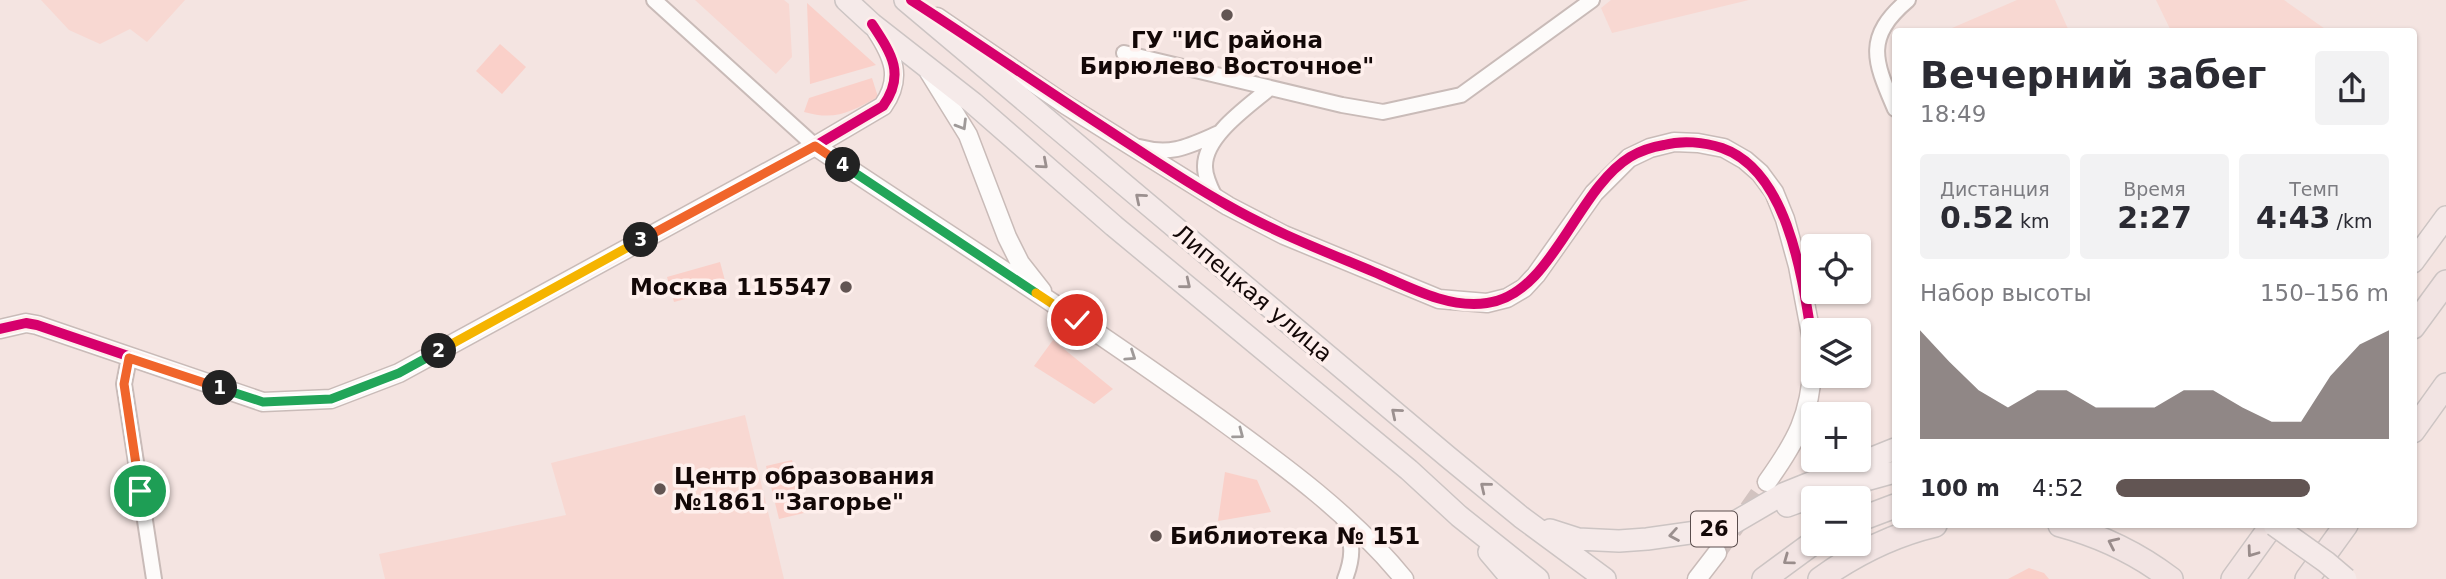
<!DOCTYPE html>
<html lang="ru">
<head>
<meta charset="utf-8">
<style>
  body { margin:0; font-family:"DejaVu Sans",sans-serif; background:#f2f2f3; color:#2b2b33; height:100vh; display:flex; flex-direction:column; font-size:26px; white-space:nowrap }
  * { box-sizing:border-box; margin:0 }
  p { font-size:23px; color:#7c7c81 }
  .icon { flex:none; width:38px; height:38px; fill:none; stroke:currentColor; stroke-width:2; stroke-linecap:round; stroke-linejoin:round }
  .map { position:relative; flex:1; overflow:hidden }
  .side { position:absolute; left:1892px; top:28px; width:525px; height:500px; display:flex; flex-direction:column; background:#fff; border-radius:7px; box-shadow:0 2px 5px #0004 }
  .side>* { flex:none }
  .buttons { position:absolute; left:1801px; top:234px; display:grid; gap:14px }
  .buttons a { display:grid; place-items:center; width:70px; height:70px; border-radius:7px; background:#fff; box-shadow:0 2px 5px #0004; font-size:35px }
  .pin { position:absolute; display:grid; place-items:center; width:60px; height:60px; color:#fff; margin:-30px; border:4px solid #fff; border-radius:50%; box-shadow:0 2px 7px #0007 }
  .km { position:absolute; width:35px; height:35px; margin:-18px; border-radius:50%; background:#222; color:#fff; font-size:19px; line-height:35px; text-align:center }
  .round { display:grid; place-items:center; flex:none; width:74px; height:74px; border-radius:7px; background:#f2f2f3 }
  .head { display:flex; align-items:center; justify-content:space-between; height:119px; padding:0 28px }
  h1 { font-size:38px; font-weight:700; line-height:52px }
  .figures { display:grid; grid-template-columns:repeat(3,1fr); gap:10px; height:119px; padding:7px 28px }
  .figures div { display:grid; align-content:center; border-radius:7px; background:#f2f2f3; text-align:center }
  .figures b { font-size:30px; font-weight:700 }
  .figures small { font-size:19px; font-weight:400 }
  .figures p { font-size:19px }
  .chart { height:196px; padding:14px 28px }
  .chart p { display:flex; justify-content:space-between }
  .chart svg { width:100%; height:126px; margin-top:7px; fill:#625553; opacity:.7 }
  ul { padding:0 28px; list-style:none; font-size:23px }
  li { display:grid; grid-template-columns:112px 84px 1fr; align-items:center; height:52px }
  li i { height:18px; border-radius:9px; background:#625553 }
  .map>svg:first-child { display:block }
  .built { fill:#f8d8d2 }
  .green { fill:#fad0c9 }
  .lines { fill:none; stroke-linecap:round; stroke-linejoin:round }
  .tertiary-tunnel { stroke:#d2c3c0; stroke-width:18; stroke-dasharray:18 9; stroke-linecap:butt }
  .minor-casing { stroke:#c9bbb8; stroke-width:18 }
  .tertiary-casing { stroke:#c9bbb8; stroke-width:21 }
  .primary-casing { stroke:#ccc4c3; stroke-width:24 }
  .trunk-casing { stroke:#ccc4c3; stroke-width:26 }
  .minor { stroke:#fdfbfa; stroke-width:14 }
  .tertiary { stroke:#fdfbfa; stroke-width:18 }
  .primary { stroke:#f5eae9; stroke-width:21 }
  .trunk { stroke:#f2e4e3; stroke-width:23 }
  .primary-bridge-casing { stroke:#ccc4c3; stroke-width:24; stroke-linecap:butt }
  .primary-bridge { stroke:#f5eae9; stroke-width:21 }
  .cycleway-casing { stroke:#feefec; stroke-width:15 }
  .cycleway { stroke:#d6006c; stroke-width:10 }
  .oneway { stroke:#9f9a99 }
  .oneway2 { stroke:#9b908f }
  .oneway3 { stroke:#998c8b }
  .split-1-casing { stroke:#fff; stroke-width:14 }
  .split-2-casing { stroke:#fff; stroke-width:14 }
  .split-3-casing { stroke:#fff; stroke-width:14 }
  .split-4-casing { stroke:#fff; stroke-width:14 }
  .split-5-casing { stroke:#fff; stroke-width:14 }
  .split-6-casing { stroke:#fff; stroke-width:14 }
  .split-1 { stroke:#f0652b; stroke-width:9 }
  .split-2 { stroke:#22a559; stroke-width:9 }
  .split-3 { stroke:#f5b400; stroke-width:9 }
  .split-4 { stroke:#f0652b; stroke-width:9 }
  .split-5 { stroke:#22a559; stroke-width:9 }
  .split-6 { stroke:#f5b400; stroke-width:9 }
  .poi-dot { fill:#625553; stroke:#feefec; stroke-width:2.5 }
  .labels { text-anchor:middle; stroke-width:7; stroke-linejoin:round; paint-order:stroke }
  .shield { fill:#feefec; stroke:#5a4d4c; stroke-width:2 }
  .shield-label { font-size:21px; font-weight:bold; fill:#130807 }
  .poi-label { font-size:23px; font-weight:bold; fill:#130807; stroke:#feefec; text-anchor:start }
  .street-label { font-size:23px; fill:#130807; stroke:#feefec }
</style>
</head>
<body>
<div class="map">
<svg width="2446" height="579" viewBox="0 0 2446 579">
  <rect width="100%" height="100%" fill="#f4e4e1"/>
  <!-- built -->
  <path class="built" d="M41,0H185L147,42L130,29L100,44L69,30Z
    M695,0H784L789,4L792,57L776,74Z
    M1611,0H1749L1612,33L1601,8Z
    M2017,0H2055L2069,31H1945Z
    M2156,0H2284L2328,31H2171Z
    M745,415L784,579H385L379,554L566,515L551,463Z"/>
  <!-- green -->
  <path class="green" d="M807,3L876,65L810,84Z
    M500,44L526,67L502,94L476,71Z
    M872,78L878,97C850,112 836,121 804,112L809,98Z
    M720,262L727,288L674,302L667,277Z
    M1053,340L1113,389L1094,404L1034,366Z
    M792,460L804,513L779,519L766,466Z
    M1225,472L1257,480L1271,512L1218,521Z
    M2029,568L2044,573L2049,579H2008Z"/>
  <g class="lines">
    <!-- tertiary-tunnel -->
    <path class="tertiary-tunnel" d="M1717,553L1767,482"/>
    <!-- minor casing -->
    <g class="minor-casing">
      <path id="minor" d="M654,0L815,146
        M1124,53L1342,105L1383,112L1461,95L1592,0
        M1895,109C1875,62 1863,38 1908,0
        M1139,147C1172,156 1189,146 1219,133
        M1216,199C1211,189 1205,178 1205,167C1204,136 1249,106 1270,88
        M129,358L124,384L154,579
        M1343,517C1352,543 1355,553 1345,579"/>
    </g>
    <!-- tertiary casing -->
    <g class="tertiary-casing">
      <path id="tertiary" d="M937,17L1066,105L1228,206L1284,235L1439,299L1487,303L1507,298L1524,288L1536,275L1594,193L1629,158L1650,148L1674,142L1698,143L1724,148L1745,160L1760,173L1774,192L1785,219L1798,266L1813,345
        M929,72L968,135L1007,237L1020,263L1042,291
        M815,146C945,233 1077,316 1203,407C1273,458 1349,511 1404,579
        M0,329L26,323L37,325L263,402L331,399L399,373L815,146L883,106C903,78 893,56 876,30
        M1767,482C1797,440 1810,416 1813,364
        M1697,579L1717,553"/>
    </g>
    <!-- primary casing -->
    <g class="primary-casing">
      <path id="primary" d="M846,0L872,24L973,103L1114,226L1409,470L1459,516L1538,579
        M905,0L1448,457L1521,517L1605,579
        M2413,262L2446,217
        M1787,506L1837,488L1895,472
        M1550,530L1578,539L1619,541L1647,539L1725,528L1783,494L1895,449
        M1489,552L1512,579"/>
    </g>
    <!-- trunk casing -->
    <g class="trunk-casing">
      <path id="trunk" d="M2413,327L2446,282
        M2413,431L2446,385
        M1858,520L1895,506
        M2060,525C2101,536 2137,553 2171,579
        M1764,579L1813,543
        M1820,579C1855,554 1893,535 1935,525
        M2233,579L2272,525
        M2307,579L2346,525"/>
    </g>
    <!-- minor -->
    <use href="#minor" class="minor"/>
    <!-- tertiary -->
    <use href="#tertiary" class="tertiary"/>
    <!-- primary -->
    <use href="#primary" class="primary"/>
    <!-- trunk -->
    <use href="#trunk" class="trunk"/>
    <!-- primary-bridge casing -->
    <g class="primary-bridge-casing">
      <path id="primary-bridge" d="M2274,525L2326,562L2346,579"/>
    </g>
    <!-- primary-bridge -->
    <use href="#primary-bridge" class="primary-bridge"/>
    <!-- cycleway casing -->
    <g class="cycleway-casing">
      <path id="cycleway" d="M911,0C978,43 1044,89 1111,132C1149,157 1187,183 1227,205C1274,232 1324,251 1374,272C1409,287 1448,309 1487,303C1552,295 1576,190 1630,157C1640,151 1652,147 1664,145C1682,140 1704,142 1722,148C1790,172 1803,283 1813,345
        M0,329L26,323L37,325L263,402L331,399L399,373L815,146L883,106C906,74 891,53 872,24"/>
    </g>
    <!-- cycleway -->
    <use href="#cycleway" class="cycleway"/>
  </g>
  <!-- one-way arrows -->
  <defs><path id="oneway-chevron" d="M-2-3.5L2.5 0L-2 3.5" fill="none" stroke-width="1.6" stroke-linecap="round" stroke-linejoin="round" transform="scale(1.75)"/></defs>
  <g class="oneway">
    <use href="#oneway-chevron" transform="translate(962 125) rotate(59)"/>
    <use href="#oneway-chevron" transform="translate(1131 356) rotate(34)"/>
    <use href="#oneway-chevron" transform="translate(1239 434) rotate(37)"/>
  </g>
  <g class="oneway2">
    <use href="#oneway-chevron" transform="translate(1043 164) rotate(41)"/>
    <use href="#oneway-chevron" transform="translate(1140 198) rotate(-140)"/>
    <use href="#oneway-chevron" transform="translate(1186 284) rotate(39)"/>
    <use href="#oneway-chevron" transform="translate(1396 413) rotate(-140)"/>
    <use href="#oneway-chevron" transform="translate(1485 487) rotate(-141)"/>
    <use href="#oneway-chevron" transform="translate(1674 535) rotate(170)"/>
  </g>
  <g class="oneway3">
    <use href="#oneway-chevron" transform="translate(2113 543) rotate(-155)"/>
    <use href="#oneway-chevron" transform="translate(2252 552) rotate(126)"/>
    <use href="#oneway-chevron" transform="translate(1788 560) rotate(144)"/>
  </g>
  <g class="lines">
    <!-- split-1 casing -->
    <g class="split-1-casing">
      <path id="split-1" d="M140,491L124,384L129,358L220,388"/>
    </g>
    <!-- split-2 casing -->
    <g class="split-2-casing">
      <path id="split-2" d="M220,388L263,402L331,399L399,373L439,351"/>
    </g>
    <!-- split-3 casing -->
    <g class="split-3-casing">
      <path id="split-3" d="M439,351L641,240"/>
    </g>
    <!-- split-4 casing -->
    <g class="split-4-casing">
      <path id="split-4" d="M641,240L815,146L843,165"/>
    </g>
    <!-- split-5 casing -->
    <g class="split-5-casing">
      <path id="split-5" d="M843,165L1036,293"/>
    </g>
    <!-- split-6 casing -->
    <g class="split-6-casing">
      <path id="split-6" d="M1036,293L1077,320"/>
    </g>
    <!-- split-1 -->
    <use href="#split-1" class="split-1"/>
    <!-- split-2 -->
    <use href="#split-2" class="split-2"/>
    <!-- split-3 -->
    <use href="#split-3" class="split-3"/>
    <!-- split-4 -->
    <use href="#split-4" class="split-4"/>
    <!-- split-5 -->
    <use href="#split-5" class="split-5"/>
    <!-- split-6 -->
    <use href="#split-6" class="split-6"/>
  </g>
  <!-- markers -->
  <g class="poi-dot">
    <circle cx="1227" cy="15" r="7"/>
    <circle cx="846" cy="287" r="7"/>
    <circle cx="660" cy="489" r="7"/>
    <circle cx="1156" cy="536" r="7"/>
  </g>
  <g class="labels">
    <!-- shield labels -->
    <rect class="shield" x="1691" y="511.5" width="46" height="35" rx="5"/>
    <g class="shield-label">
      <text x="1714" y="536">26</text>
    </g>
    <!-- poi labels -->
    <g class="poi-label">
      <text x="1227" y="48" text-anchor="middle">ГУ "ИС района<tspan x="1227" dy="26">Бирюлево Восточное"</tspan></text>
      <text x="832" y="295" text-anchor="end">Москва 115547</text>
      <text x="674" y="484">Центр образования<tspan x="674" dy="26">№1861 "Загорье"</tspan></text>
      <text x="1170" y="544">Библиотека № 151</text>
    </g>
    <!-- street labels -->
    <g class="street-label">
      <text transform="translate(1253 293) rotate(40)" y="8">Липецкая улица</text>
    </g>
  </g>
</svg>
<div class="buttons">
<a><svg class="icon" aria-label="locate" viewBox="0 0 24 24"><circle cx="12" cy="12" r="6"/><path d="M12 2v4M12 18v4M2 12h4M18 12h4"/></svg></a>
<a><svg class="icon" aria-label="layers" viewBox="0 0 24 24"><path d="M12 4l9 5-9 5-9-5zM3 14l9 5 9-5"/></svg></a>
<a>+</a>
<a>−</a>
</div>
<div class="pin" style="left:140px;top:491px;background:#1e9e55"><svg class="icon" aria-label="arrive" viewBox="0 0 24 24"><path d="M6 21V4h12l-3 4 3 4H6"/></svg></div>
<div class="pin" style="left:1077px;top:320px;background:#d93025"><svg class="icon" aria-label="check" viewBox="0 0 24 24"><path d="M5 12l5 5 9-10"/></svg></div>
<b class="km" style="left:220px;top:388px">1</b>
<b class="km" style="left:439px;top:351px">2</b>
<b class="km" style="left:641px;top:240px">3</b>
<b class="km" style="left:843px;top:165px">4</b>
<section class="side">
<div class="head"><div><h1>Вечерний забег</h1><p>18:49</p></div><a class="round"><svg class="icon" aria-label="share" viewBox="0 0 24 24"><path d="M12 15V3M7 8l5-5 5 5M5 13v7h14v-7"/></svg></a></div>
<div class="figures">
<div><p>Дистанция</p><b>0.52<small> km</small></b></div>
<div><p>Время</p><b>2:27</b></div>
<div><p>Темп</p><b>4:43<small> /km</small></b></div>
</div>
<div class="chart"><p><span>Набор высоты</span>150–156 m</p>
<svg viewBox="0 0 160 44" preserveAspectRatio="none"><path d="M0 44V6L10 17L20 27L30 33L40 27L50 27L60 33L70 33L80 33L90 27L100 27L110 33L120 38L130 38L140 22L150 11L160 6V44z"/></svg>
</div>
<ul>
<li><b>100 m</b>4:52<i style="width:71%"></i></li>
</ul>
</section>
</div>
</body>
</html>
